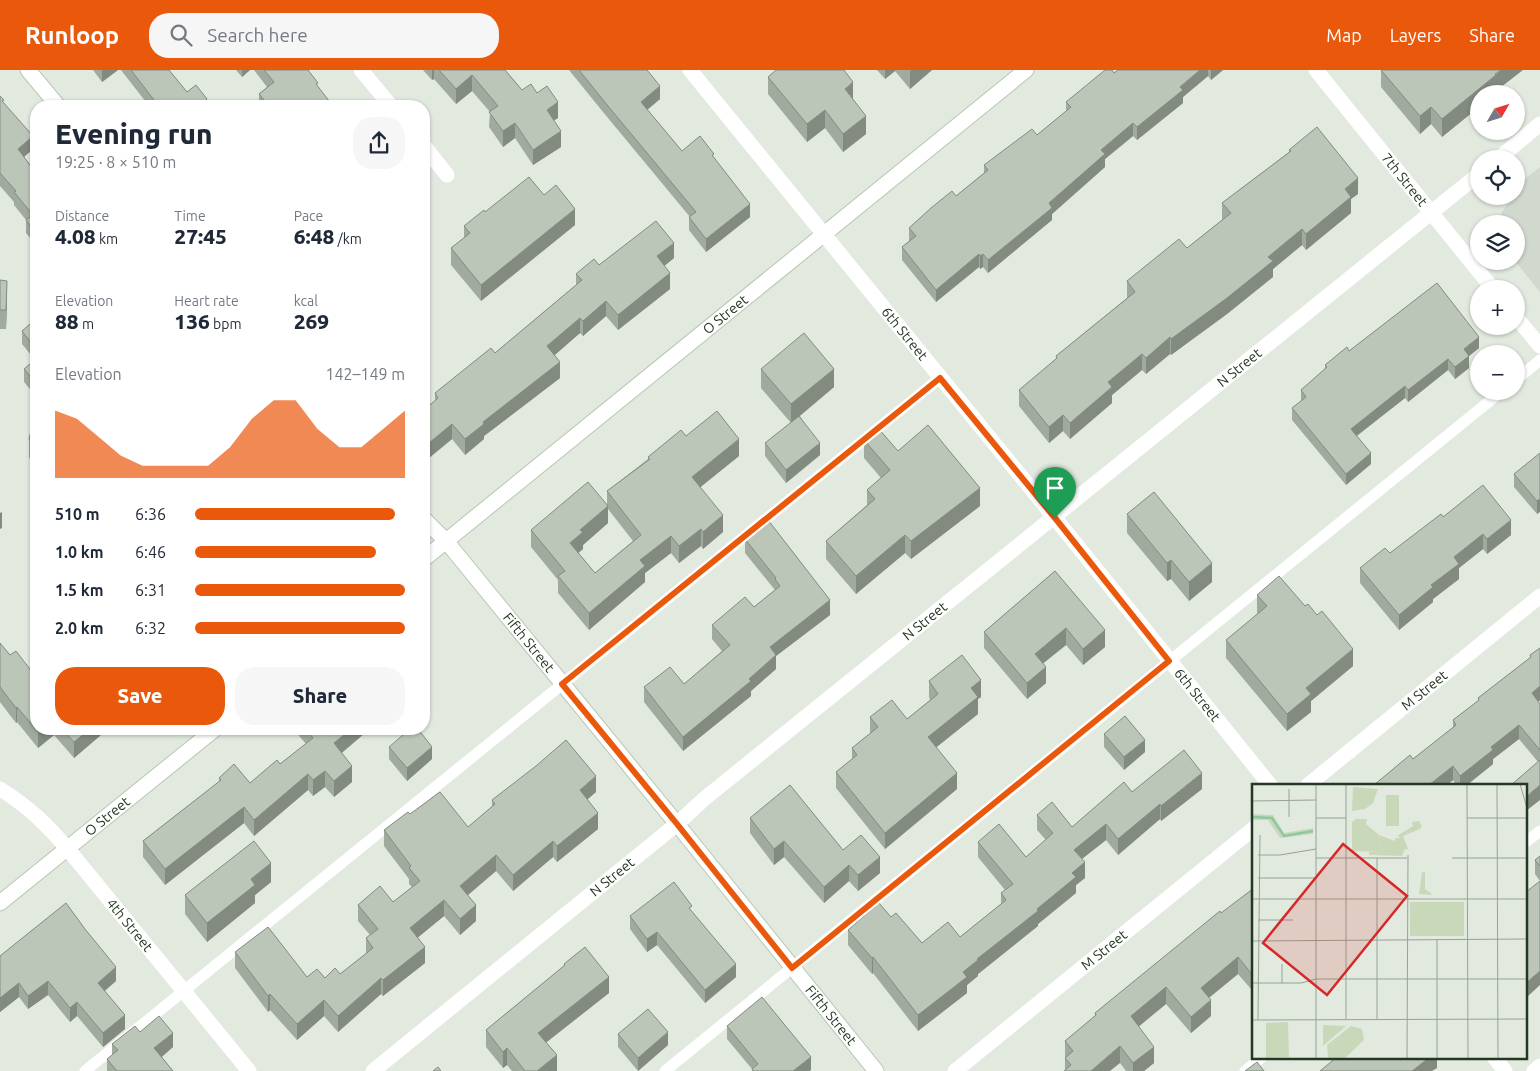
<!DOCTYPE html>
<html lang="en">
<head>
<meta charset="utf-8">
<style>
  body { margin:0; font-family:Ubuntu,sans-serif; background:#f6f6f7; color:#1f2937; height:100vh; display:flex; flex-direction:column; font-size:19px; white-space:nowrap }
  * { box-sizing:border-box; margin:0 }
  p { font-size:16px; color:#747a83 }
  .icon { flex:none; width:28px; height:28px; fill:none; stroke:currentColor; stroke-width:2; stroke-linecap:round; stroke-linejoin:round }
  .map { position:relative; flex:1; overflow:hidden }
  .sheet { position:absolute; left:30px; top:30px; width:400px; height:635px; display:flex; flex-direction:column; background:#fff; border-radius:20px; box-shadow:0 1px 4px #0004 }
  .sheet>* { flex:none }
  .needle { width:32px; rotate:51deg }
  .fabs { position:absolute; left:1470px; top:15px; display:grid; gap:10px }
  .fabs a { display:grid; place-items:center; width:55px; height:55px; border-radius:50%; background:#fff; box-shadow:0 1px 4px #0004; font-size:25px }
  .pin { position:absolute; display:grid; place-items:center; width:42px; height:42px; color:#fff; margin:-51px -21px; border-radius:50% 50% 50% 0; rotate:-45deg; box-shadow:0 0 5px #0007 }
  .pin .icon { rotate:45deg }
  .round { display:grid; place-items:center; flex:none; width:52px; height:52px; border-radius:20px; background:#f6f6f7 }
  .summary { display:flex; align-items:center; justify-content:space-between; height:85px; padding:0 25px }
  h1 { font-size:28px; font-weight:800; line-height:38px }
  .metrics { display:grid; grid-template-columns:repeat(3,1fr); gap:8px; height:85px; padding:5px 25px }
  .metrics div { display:grid; align-content:center }
  .metrics b { font-size:21px; font-weight:800 }
  .metrics small { font-size:14px; font-weight:400 }
  .metrics p { font-size:14px }
  .chart { height:140px; padding:10px 25px }
  .chart p { display:flex; justify-content:space-between }
  .chart svg { width:100%; height:90px; margin-top:5px; fill:#ea580c; opacity:.7 }
  .primary-button { display:flex; gap:10px; margin-top:auto; padding:10px 25px }
  .primary-button a { flex:1; height:58px; border-radius:20px; background:#ea580c; color:#fff; font-size:20px; font-weight:800; line-height:58px; text-align:center }
  .primary-button a+a { background:#f6f6f7; color:#1f2937 }
  ul { padding:0 25px; list-style:none; font-size:16px }
  li { display:grid; grid-template-columns:80px 60px 1fr; align-items:center; height:38px }
  li i { height:12px; border-radius:6px; background:#ea580c }
  header { display:flex; align-items:center; gap:30px; box-sizing:border-box; height:70px; padding:0 25px; background:#ea580c; color:#fff }
  header strong { font-size:24px }
  nav { display:flex; gap:28px; margin-inline-start:auto; font-size:18px }
  .search { width:350px; height:45px; background:#f6f6f7; display:flex; align-items:center; gap:12px; box-sizing:border-box; padding:0 18px; border-radius:20px; color:#747a83; font-size:19px }
  .map>svg:first-child { display:block }
  .built { fill:#d1d8ce }
  .lines { fill:none; stroke-linecap:round; stroke-linejoin:round }
  .secondary-casing { stroke:#b7c7b4; stroke-width:17 }
  .lane { stroke:#fff; stroke-width:11 }
  .street { stroke:#fff; stroke-width:15 }
  .secondary { stroke:#fff; stroke-width:15 }
  .wall { fill:#a1aa9e; fill-rule:evenodd }
  .shaded-wall { fill:#838b81 }
  .building { fill:#bbc6b8; stroke:#838b81 }
  .route-casing { stroke:#fff; stroke-width:10 }
  .route { stroke:#ea580c; stroke-width:6 }
  .labels { text-anchor:middle; stroke-width:4.5; stroke-linejoin:round; paint-order:stroke }
  .street-label { font-size:14px; fill:#243722; stroke:#f1f6ef }
  .inset-river { fill:none; stroke:#8cc9a1; stroke-width:2.5 }
  .inset-road { fill:none; stroke:#96a293; stroke-width:1 }
  .view { fill:#d62828; fill-opacity:0.15; stroke:#d62828; stroke-width:2.5 }
  .inset-edge { fill:none; stroke:#243722; stroke-width:2.5 }
</style>
</head>
<body>
<header>
<strong>Runloop</strong>
<div class="search"><svg class="icon" aria-label="search" viewBox="0 0 24 24"><circle cx="10" cy="10" r="6"/><path d="M15 15l6 6"/></svg>Search here</div>
<nav><a>Map</a><a>Layers</a><a>Share</a></nav>
</header>
<div class="map">
<svg width="1540" height="1001" viewBox="0 0 1540 1001">
  <rect width="100%" height="100%" fill="#e2e9df"/>
  <!-- built -->
  <path class="built" d="M1540,97V222L1515,191L1516,154H1495L1512,126H1516V119L1520,113Z"/>
  <g class="lines">
    <!-- secondary casing -->
    <g class="secondary-casing">
      <g id="secondary">
        <path d="M28,0L58,36"/>
        <path id="s7" d="M424,449L446,471L677,754L876,1001"/>
        <path id="s8" d="M424,489L1026,0"/>
        <path id="s9" d="M0,833L215,659"/>
      </g>
    </g>
    <!-- lane -->
    <path class="lane" d="M1516,310L1540,290
      M1526,772L1540,761
      M85,1001L940,308
      M665,1001L1502,321
      M1245,1001L1262,987"/>
    <!-- street -->
    <g class="street">
      <path d="M361,0L391,36"/>
      <path id="s1" d="M690,0L1055,448L1270,715"/>
      <path id="s2" d="M1316,0L1493,219"/>
      <path d="M424,76L447,105"/>
      <path d="M1498,89L1540,54"/>
      <path d="M1516,247L1540,276"/>
      <path id="s3" d="M1308,715L1540,526"/>
      <path id="s4" d="M0,719C29,737 45,753 67,778L249,1001"/>
      <path d="M1494,987L1505,1001"/>
      <path id="s5" d="M373,1001L677,754L704,729L1479,104"/>
      <path id="s6" d="M955,1001L1254,758"/>
      <path d="M1534,1001L1540,996"/>
    </g>
    <!-- secondary -->
    <use href="#secondary" class="secondary"/>
  </g>
  <!-- wall -->
  <path class="wall" d="M93,0H118L102,12Z
    M121,0H169L187,22L207,36H149Z
    M236,0H250L242,7Z
    M254,0H308L318,17L333,36H259V24L267,17Z
    M423,0H505L522,20L537,23L558,48L554,50L561,77L533,95L515,68L503,77L489,57L490,42L472,21L456,34L434,9L432,10Z
    M569,0H647L660,29L647,40L682,81L714,88L750,147L706,182L689,160V147H690L603,42Z
    M877,0H932L910,19L895,1L885,9Z
    M1118,0H1223L1211,10L1208,6L1183,27V33L1137,70L1133,66L1105,89V97L1052,144V150L988,203L983,197L980,199L979,197L936,232L902,190V177L909,171V158L956,126L984,103V95L1037,65L1066,41V32Z
    M1381,0L1496,21V23L1442,67L1431,54L1420,64L1381,17Z
    M768,7L853,29L866,64L843,82L825,58L807,72L768,24Z
    M0,26L4,33L33,79L24,87L36,103V175L26,163V150L14,135V132L0,116Z
    M1289,80L1358,124L1351,129V143L1306,180L1302,175L1273,199V207L1227,244L1171,285L1170,284L1146,304L1142,300L1112,325V333L1070,369L1063,361L1049,373L1019,336V320L1056,289V286L1127,228V211L1187,178L1222,150V133L1289,82Z
    M544,125L575,155L481,231L451,195V178L464,168V156L485,142Z
    M674,188L664,196L670,219L618,260L606,246L583,266L580,263L554,285L560,308L484,366V369L465,385L452,369L429,388L424,382V340L435,331V323L495,283L576,215V204L599,195Z
    M0,210L7,230L6,259H0Z
    M36,249V326L24,312V299L35,290L22,274V261Z
    M1479,278L1469,286V298L1455,309L1448,300L1408,332L1405,328L1357,366L1371,394L1346,415L1292,350V338L1301,331V320L1325,299V295L1349,281Z
    M761,299L834,317L800,346L820,385L786,413L765,386V373L791,353L761,318Z
    M36,340V390L29,388V369Z
    M686,366L739,386L700,417L723,462L703,479L701,476L679,493L671,483L645,503V512L589,560L558,523V510L531,477V460L607,436V421L648,389V387ZM608,439L633,471L595,503L578,483L583,479V475L608,453Z
    M864,370L898,381L980,436L911,489L905,483L856,524L826,489V471L867,435V420L881,408L864,388Z
    M1540,383L1537,444L1514,417V404Z
    M1127,444L1212,512L1189,531L1171,509L1167,511L1127,463Z
    M1443,447L1511,465L1487,484L1483,479L1459,498V509L1433,529V532L1399,560L1360,513V498L1390,483Z
    M745,469L830,545L776,586V599L751,621V626L683,681L644,632V617L684,614L722,581L712,569V555L754,537L775,520L745,483Z
    M1055,501L1105,577L1083,595L1066,575L1043,593L1046,613L1027,629L984,578V562Z
    M1257,525L1353,596L1311,631V642L1287,661L1226,588V570L1258,544L1257,543Z
    M0,573L36,659H108L74,688L54,665L38,678L17,652L16,653L0,632Z
    M1540,578V630L1538,632L1540,634V730L1538,692L1519,669L1493,689V694L1467,715H1456L1453,710L1447,715H1374L1413,689L1453,658V650L1478,631V628L1530,588V585Z
    M929,611L981,627L978,629V644L936,677L957,719L885,779L836,718V702L852,689V678L870,664V647L907,649L930,630L929,627Z
    M295,659H365V663L342,683L352,712L334,727L325,717L313,726L308,720L254,766L244,753L165,815L143,787V771L219,712V708L250,713L280,694L306,674L295,661Z
    M1104,664L1145,682L1124,700L1104,677Z
    M389,677L432,689L407,711L389,689Z
    M1202,719L1161,751L1160,749L1118,785L1106,770L1082,789L1085,808L1076,815V823L1038,854V856L978,904V906L967,915V923L918,961L873,903L872,904L848,875V860L891,847L922,873L960,867L1001,834V823L1005,820L978,787V772L1026,787L1046,770L1037,760V745L1072,757L1132,722Z
    M596,722L587,729L598,759L557,792L553,787L513,821L496,801L467,825L476,851L460,865L444,846L418,867L425,893L383,926L381,924L338,962L324,946L297,970L270,940L268,942L235,898V882L307,907L325,908L340,904L366,884V868L370,865L358,851V835L393,832L412,817L409,814V809L384,776V760L410,744L468,757L492,737V730Z
    M750,748L843,780L880,803L858,821L849,811L824,833L784,787L774,795L750,763Z
    M1540,786V811L1535,804V790Z
    M271,812L255,825V833L207,872L185,844V825Z
    M1254,818V917L1251,919L1238,904L1209,928L1211,946L1191,963L1166,934L1138,956L1154,993L1144,1001H1126L1120,993L1065,1000V971L1095,946V943Z
    M630,846L736,907L705,933L657,875L647,882L630,859Z
    M0,886L116,911L105,921L125,959L103,977L77,946L70,952L48,925L28,939L19,927L0,942Z
    M564,894L609,923L546,972L557,1001H512L507,995L503,998L486,977V960L564,896Z
    M727,956L811,1000L809,1001H752V999L727,969Z
    M140,962L173,977L162,987L173,1001H107V989L112,985V974Z
    M618,964L668,975L638,1001L618,977Z"/>
  <!-- shaded-wall -->
  <path class="shaded-wall" d="M102,0H118L102,12Z
    M242,0H250L242,7Z
    M432,0H434V9L432,10Z
    M885,0H895V1L885,9Z
    M912,0H932L910,19V1Z
    M1200,0H1208V6L1183,27V33L1137,70V57L1180,17Z
    M1211,0H1223L1211,10Z
    M1501,0H1523L1496,21V23L1495,24H1479V37L1442,67V49Z
    M472,5V21L456,34V19Z
    M853,12V29L845,19Z
    M660,16V29L641,45V32Z
    M207,29V36H200Z
    M558,32V48L547,55V40Z
    M1431,37V54L1420,64V46Z
    M825,40V58L807,72V54Z
    M866,46V64L843,82V64Z
    M515,53V68L503,77V61Z
    M1133,53V66L1105,89V97L1052,144V150L988,203V190L1049,133L1101,80Z
    M561,61V77L533,95V80Z
    M33,66V79L18,92V79Z
    M1358,108V124L1351,129V143L1306,180V164L1345,119Z
    M750,134V147L706,182V169Z
    M575,139V155L481,231V215Z
    M1302,159V175L1273,199V207L1227,244L1171,285V269L1268,187Z
    M674,173V188L657,202V186Z
    M979,184V197L936,232V220Z
    M983,184V197L980,199V186Z
    M670,203V219L618,260V245Z
    M7,211V230L6,259V240Z
    M606,231V246L583,266V251Z
    M580,248V263L547,292V276Z
    M1170,267V284L1146,304V288Z
    M1479,267V278L1469,286V298L1455,309V297L1464,279Z
    M1142,284V300L1112,325V333L1070,369V353L1108,312Z
    M1448,289V300L1408,332V320Z
    M560,292V308L484,366V369L465,385V369L483,352Z
    M834,299V317L791,353V334Z
    M1405,316V328L1351,370V359Z
    M1063,345V361L1049,373V357Z
    M452,354V369L429,388V373Z
    M739,369V386L692,424V407Z
    M820,373V385L786,413V400Z
    M1371,383V394L1346,415V404Z
    M980,418V436L911,489V471Z
    M1540,429V442L1537,444V431Z
    M608,436V453L583,475V479L570,490V473L580,460Z
    M2,442V458L0,459V443Z
    M723,445V462L703,479V462Z
    M1511,450V465L1487,484V469Z
    M701,459V476L679,493V476Z
    M1483,464V479L1459,498V509L1433,529V532L1399,560V545L1431,515L1454,487Z
    M905,465V483L856,524V506Z
    M671,466V483L645,503V512L589,560V543L640,490Z
    M1171,490V509L1167,511V493Z
    M1212,493V512L1189,531V512Z
    M830,530V545L776,586V599L751,621V626L683,681V667L749,609L770,577Z
    M1066,558V575L1035,600V584Z
    M1105,560V577L1083,595V579Z
    M1353,579V596L1311,631V642L1287,661V644L1306,618Z
    M1046,597V613L1027,629V613Z
    M981,610V627L978,629V644L928,684V667L971,618Z
    M1540,616V630L1532,637V623Z
    M17,637V652L16,653V638Z
    M1519,655V669L1493,689V694L1467,715H1460V706L1491,677Z
    M43,659H54V665L38,678V662Z
    M90,659H108L74,688V672Z
    M351,659H365V663L334,689V673Z
    M1145,670V682L1124,700V687Z
    M432,677V689L407,711V698Z
    M352,696V712L334,727V711Z
    M1453,696V710L1447,715H1429Z
    M325,701V717L313,726V710Z
    M957,703V719L885,779V763Z
    M1202,703V719L1161,751V736Z
    M308,704V720L254,766V750Z
    M596,706V722L580,736V720Z
    M1540,715V730L1526,741V727Z
    M1160,734V749L1118,785V769Z
    M244,737V753L165,815V799Z
    M598,743V759L557,792V776Z
    M1106,754V770L1074,795V780Z
    M553,771V787L513,821V805Z
    M784,771V787L774,795V779Z
    M496,785V801L460,832V816Z
    M880,787V803L858,821V805Z
    M1085,792V808L1076,815V823L1038,854V856L978,904V906L967,915V923L918,961V945L977,889L1037,839L1072,803Z
    M271,793V812L255,825V833L207,872V853L251,809Z
    M849,795V811L824,833V817Z
    M444,830V846L410,874V858Z
    M476,835V851L460,865V849Z
    M657,862V875L647,882V869Z
    M425,877V893L383,926V910Z
    M873,887V903L872,904V888Z
    M1238,887V904L1201,934V918Z
    M736,894V907L705,933V920Z
    M116,897V911L98,926V913Z
    M1254,900V917L1251,919V903Z
    M1540,901V915L1526,928V913Z
    M609,907V923L538,979V963Z
    M381,908V924L338,962V946Z
    M48,911V925L28,939V926Z
    M19,913V927L0,942V928Z
    M1166,917V934L1131,963V946Z
    M270,924V940L268,942V926Z
    M324,930V946L297,970V954Z
    M1211,930V946L1191,963V947Z
    M77,932V946L70,952V938Z
    M125,945V959L103,977V963Z
    M668,962V975L638,1001V988Z
    M173,963V977L154,993V978Z
    M1120,976V993L1110,1001H1091Z
    M1154,977V993L1144,1001H1133V993Z
    M507,978V995L503,998V982Z
    M557,985V1001H537Z
    M811,987V1000L809,1001H793Z
    M1430,987H1437V998L1432,1001H1412Z"/>
  <!-- building -->
  <path class="building" d="M131,0H169L187,22L196,15L207,29L200,36H152L150,34L154,30Z
    M264,0H308L318,13L316,14L333,36H269L259,24L274,12Z
    M439,0H505L522,20L531,14L537,23L547,16L558,32L547,40L561,61L533,80L515,53L503,61L489,42L498,36L472,5L456,19Z
    M579,0H647L660,16L641,32L682,81L700,66L714,84L712,85L750,134L706,169L689,147L696,142L603,30Z
    M776,0H844L853,12L845,19L866,46L843,64L825,40L807,54L768,7Z
    M1105,0H1112L1114,3L1118,0H1200L1180,17L1183,20L1137,57L1133,53L1101,80L1105,84L1049,133L1052,138L988,190L983,184L980,186L979,184L936,220L902,177L916,166L909,158L931,138L952,121L956,126L988,100L984,95L1032,59L1037,65L1071,37L1066,32Z
    M1381,0H1501L1495,4L1496,5L1442,49L1431,37L1420,46Z
    M0,26L4,30L2,31L33,66L18,79L36,103V163L26,150L33,145L14,122L16,121L0,103Z
    M1317,57L1358,108L1345,119L1351,127L1306,164L1302,159L1268,187L1273,191L1227,228L1171,269L1170,267L1146,288L1142,284L1108,312L1112,317L1070,353L1063,345L1049,357L1019,320L1057,288L1056,286L1135,222L1127,211L1179,169L1187,178L1231,143L1222,133L1291,81L1289,80Z
    M529,107L544,125L556,115L575,139L481,215L451,178L470,163L464,156L484,140L485,142Z
    M656,151L674,173L657,186L670,203L618,245L606,231L583,251L580,248L547,276L560,292L483,352L484,354L465,369L452,354L429,373L424,366V340L438,328L435,323L491,278L495,283L582,210L576,204L594,189L599,195Z
    M0,210L7,211L6,240H0Z
    M1437,213L1479,267L1464,279L1469,286L1455,297L1448,289L1408,320L1405,316L1351,359L1371,383L1346,404L1292,338L1306,327L1301,320L1327,297L1325,295L1347,277L1349,281Z
    M36,249V279L22,261Z
    M804,263L834,299L791,334L761,299Z
    M36,289V313L24,299Z
    M36,340V371L29,369Z
    M717,341L739,369L692,407L723,445L703,462L701,459L679,476L671,466L640,490L645,496L589,543L558,506L565,501L531,460L588,412L608,436L580,460L583,462L570,473L595,503L641,465L607,421L650,389L648,387L681,360L686,366Z
    M799,346L820,373L786,400L765,373Z
    M928,355L980,418L911,471L905,465L856,506L826,471L875,429L867,420L890,400L864,370L878,358L898,381Z
    M1540,383V429L1537,431L1514,404Z
    M1483,415L1511,450L1487,469L1483,464L1454,487L1459,494L1431,515L1433,517L1399,545L1360,498L1385,478L1390,483L1441,444L1443,447Z
    M1154,422L1212,493L1189,512L1171,490L1167,493L1127,444Z
    M768,450L830,530L770,577L776,585L749,609L751,611L683,667L644,617L670,597L684,614L730,575L712,555L745,527L754,537L780,516L775,509L776,508L745,469Z
    M1055,501L1105,560L1083,579L1066,558L1035,584L1046,597L1027,613L984,562Z
    M1279,506L1305,536L1308,534L1317,545L1322,541L1353,579L1306,618L1311,624L1287,644L1226,570L1267,536L1257,525Z
    M0,573L10,585L16,581L36,607V659H43L38,662L17,637L16,638L0,617Z
    M1540,578V616L1532,623L1540,634V680L1519,655L1491,677L1493,680L1460,706L1453,696L1429,715H1374L1410,685L1413,689L1456,655L1453,650L1479,630L1478,628L1531,587L1530,585Z
    M962,585L981,610L971,618L978,627L928,667L957,703L885,763L836,702L857,685L852,678L878,657L870,647L892,630L907,649L938,624L929,611Z
    M1125,646L1145,670L1124,687L1104,664Z
    M62,659H90L74,672Z
    M306,659H351L334,673L352,696L334,711L325,701L313,710L308,704L254,750L244,737L165,799L143,771L221,710L219,708L234,694L250,713L277,690L280,694L313,668Z
    M410,659H418L432,677L407,698L389,677Z
    M566,670L596,706L580,720L598,743L557,776L553,771L513,805L496,785L460,816L476,835L460,849L444,830L410,858L425,877L383,910L381,908L338,946L324,930L297,954L270,924L268,926L235,882L268,857L307,907L317,899L325,908L335,898L340,904L373,878L366,868L378,859L358,835L380,816L393,832L420,811L409,798L411,796L384,760L408,742L410,744L440,722L468,757L495,734L492,730L536,696Z
    M1184,680L1202,703L1161,736L1160,734L1118,769L1106,754L1074,780L1085,792L1072,803L1076,807L1037,839L1038,841L977,889L978,890L963,902L967,907L918,945L873,887L872,888L848,860L879,833L891,847L896,843L922,873L948,852L960,867L1006,830L1001,823L1013,814L978,772L999,754L1026,787L1053,763L1037,745L1052,732L1072,757L1124,712L1132,722Z
    M1540,690V715L1526,727V715H1511Z
    M790,715L843,780L861,765L880,787L858,805L849,795L824,817L784,771L774,779L750,748Z
    M254,771L271,793L251,809L255,815L207,853L185,825Z
    M1540,786V796L1535,790Z
    M1540,811V901L1526,913V822Z
    M674,812L692,836L689,838L736,894L705,920L657,862L647,869L630,846Z
    M1254,818V860H1253L1254,862V900L1251,903L1238,887L1201,918L1211,930L1191,947L1166,917L1131,946L1154,977L1133,993L1120,976L1091,1001H1064L1071,995L1065,988L1073,981L1065,971L1096,945L1095,943L1220,841L1221,843Z
    M66,833L85,859L116,897L98,913L125,945L103,963L77,932L70,938L48,911L28,926L19,913L0,928V886Z
    M585,877L609,907L538,963L557,985L537,1001H525L507,978L503,982L486,960L565,895L564,894Z
    M762,927L811,987L793,1001H753L752,999L758,994L727,956Z
    M648,939L668,962L638,988L618,964Z
    M159,946L173,963L154,978L173,1001H117L107,989L118,980L112,974L135,956L140,962Z
    M1337,987H1430L1412,1001H1320Z
    M1257,992L1264,1001H1245Z
    M438,997L441,1001H433Z"/>
  <g class="lines">
    <!-- route casing -->
    <g class="route-casing">
      <path id="route" d="M940,308L1055,448L1169,591L792,898L677,754L562,614Z"/>
    </g>
    <!-- route -->
    <use href="#route" class="route"/>
  </g>
  <g class="labels">
    <!-- street labels -->
    <g class="street-label">
      <text dy="5" stroke="none"><textPath href="#s2" startOffset="141">7th Street</textPath></text>
      <text dy="5" stroke="none"><textPath href="#s8" startOffset="388">O Street</textPath></text>
      <text dy="5" stroke="none"><textPath href="#s1" startOffset="340">6th Street</textPath></text>
      <text dy="5" stroke="none"><textPath href="#s5" startOffset="1116">N Street</textPath></text>
      <text dy="5" stroke="none"><textPath href="#s5" startOffset="712">N Street</textPath></text>
      <text dy="5" stroke="none"><textPath href="#s7" startOffset="162">Fifth Street</textPath></text>
      <text dy="5" stroke="none"><textPath href="#s3" startOffset="150">M Street</textPath></text>
      <text dy="5" stroke="none"><textPath href="#s1" startOffset="805">6th Street</textPath></text>
      <text dy="5" stroke="none"><textPath href="#s9" startOffset="138">O Street</textPath></text>
      <text dy="5" stroke="none"><textPath href="#s5" startOffset="308">N Street</textPath></text>
      <text dy="5" stroke="none"><textPath href="#s4" startOffset="189">4th Street</textPath></text>
      <text dy="5" stroke="none"><textPath href="#s6" startOffset="192">M Street</textPath></text>
      <text dy="5" stroke="none"><textPath href="#s7" startOffset="642">Fifth Street</textPath></text>
    </g>
  </g>
  <!-- overview -->
  <g transform="translate(1252 714)">
    <rect width="275" height="275" fill="#e2e9df"/>
    <path d="M167,37L170,42L168,45L151,52L156,65H153L150,72L117,71V68H131L127,51L143,57V54H149L145,52L161,42L160,38ZM170,88H173V105L181,111L167,110ZM36,238L37,273L14,274V239ZM99,242L110,245L112,256L92,275H76L75,261Z" fill="#cad8ba"/>
    <path d="M0,30L21,31L32,49L61,44V50L28,54L16,36H0Z" fill="#cad8ba"/>
    <path d="M158,118H212V152H158Z" fill="#cad8ba"/>
    <path d="M101,3L126,5L121,19L113,25L100,27ZM134,11H147V42H134ZM104,35H115L114,40L127,51L131,68L100,67V38ZM211,119L212,138H201L196,120ZM71,241L94,242L71,262Z" fill="#cad8ba"/>
    <path class="inset-river" d="M0,33L20,34L32,52L61,47"/>
    <path class="inset-road" d="M64,0V275M94,0V235M215,0L216,275M245,0L246,275M268,0L275,24M37,5V33M0,17L64,16M64,34H94M215,34H275M6,71H28L64,65M64,74H155M125,74V235M200,74H275M6,94H64M0,115H275M6,136H41M185,155V275M0,157L275,155M0,199H49L64,195H275M30,199V180M0,236L275,235M6,236L8,51M155,275L156,71"/>
    <path class="view" d="M91,60L155,112L75,211L11,159Z"/>
    <rect width="275" height="275" class="inset-edge"/>
  </g>
</svg>
<div class="fabs">
<a><svg class="needle" viewBox="-14 -14 28 28"><path d="M0-13l5 13h-10z" fill="#e53935"/><path d="M0 13l5-13h-10z" fill="#747a83"/></svg></a>
<a><svg class="icon" aria-label="locate" viewBox="0 0 24 24"><circle cx="12" cy="12" r="6"/><path d="M12 2v4M12 18v4M2 12h4M18 12h4"/></svg></a>
<a><svg class="icon" aria-label="layers" viewBox="0 0 24 24"><path d="M12 4l9 5-9 5-9-5zM3 14l9 5 9-5"/></svg></a>
<a>+</a>
<a>−</a>
</div>
<div class="pin" style="left:1055px;top:448px;background:#1e9e55"><svg class="icon" aria-label="arrive" viewBox="0 0 24 24"><path d="M6 21V4h12l-3 4 3 4H6"/></svg></div>
<section class="sheet">
<div class="summary"><div><h1>Evening run</h1><p>19:25 · 8 × 510 m</p></div><a class="round"><svg class="icon" aria-label="share" viewBox="0 0 24 24"><path d="M12 15V3M7 8l5-5 5 5M5 13v7h14v-7"/></svg></a></div>
<div class="metrics">
<div><p>Distance</p><b>4.08<small> km</small></b></div>
<div><p>Time</p><b>27:45</b></div>
<div><p>Pace</p><b>6:48<small> /km</small></b></div>
</div>
<div class="metrics">
<div><p>Elevation</p><b>88<small> m</small></b></div>
<div><p>Heart rate</p><b>136<small> bpm</small></b></div>
<div><p>kcal</p><b>269</b></div>
</div>
<div class="chart"><p><span>Elevation</span>142–149 m</p>
<svg viewBox="0 0 160 44" preserveAspectRatio="none"><path d="M0 44V11L10 15L20 24L30 33L40 38L50 38L60 38L70 38L80 29L90 15L100 6L110 6L120 20L130 29L140 29L150 20L160 11V44z"/></svg>
</div>
<ul>
<li><b>510 m</b>6:36<i style="width:95%"></i></li>
<li><b>1.0 km</b>6:46<i style="width:86%"></i></li>
<li><b>1.5 km</b>6:31<i style="width:100%"></i></li>
<li><b>2.0 km</b>6:32<i style="width:100%"></i></li>
</ul>
<div class="primary-button"><a>Save</a><a>Share</a></div>
</section>
</div>
</body>
</html>
